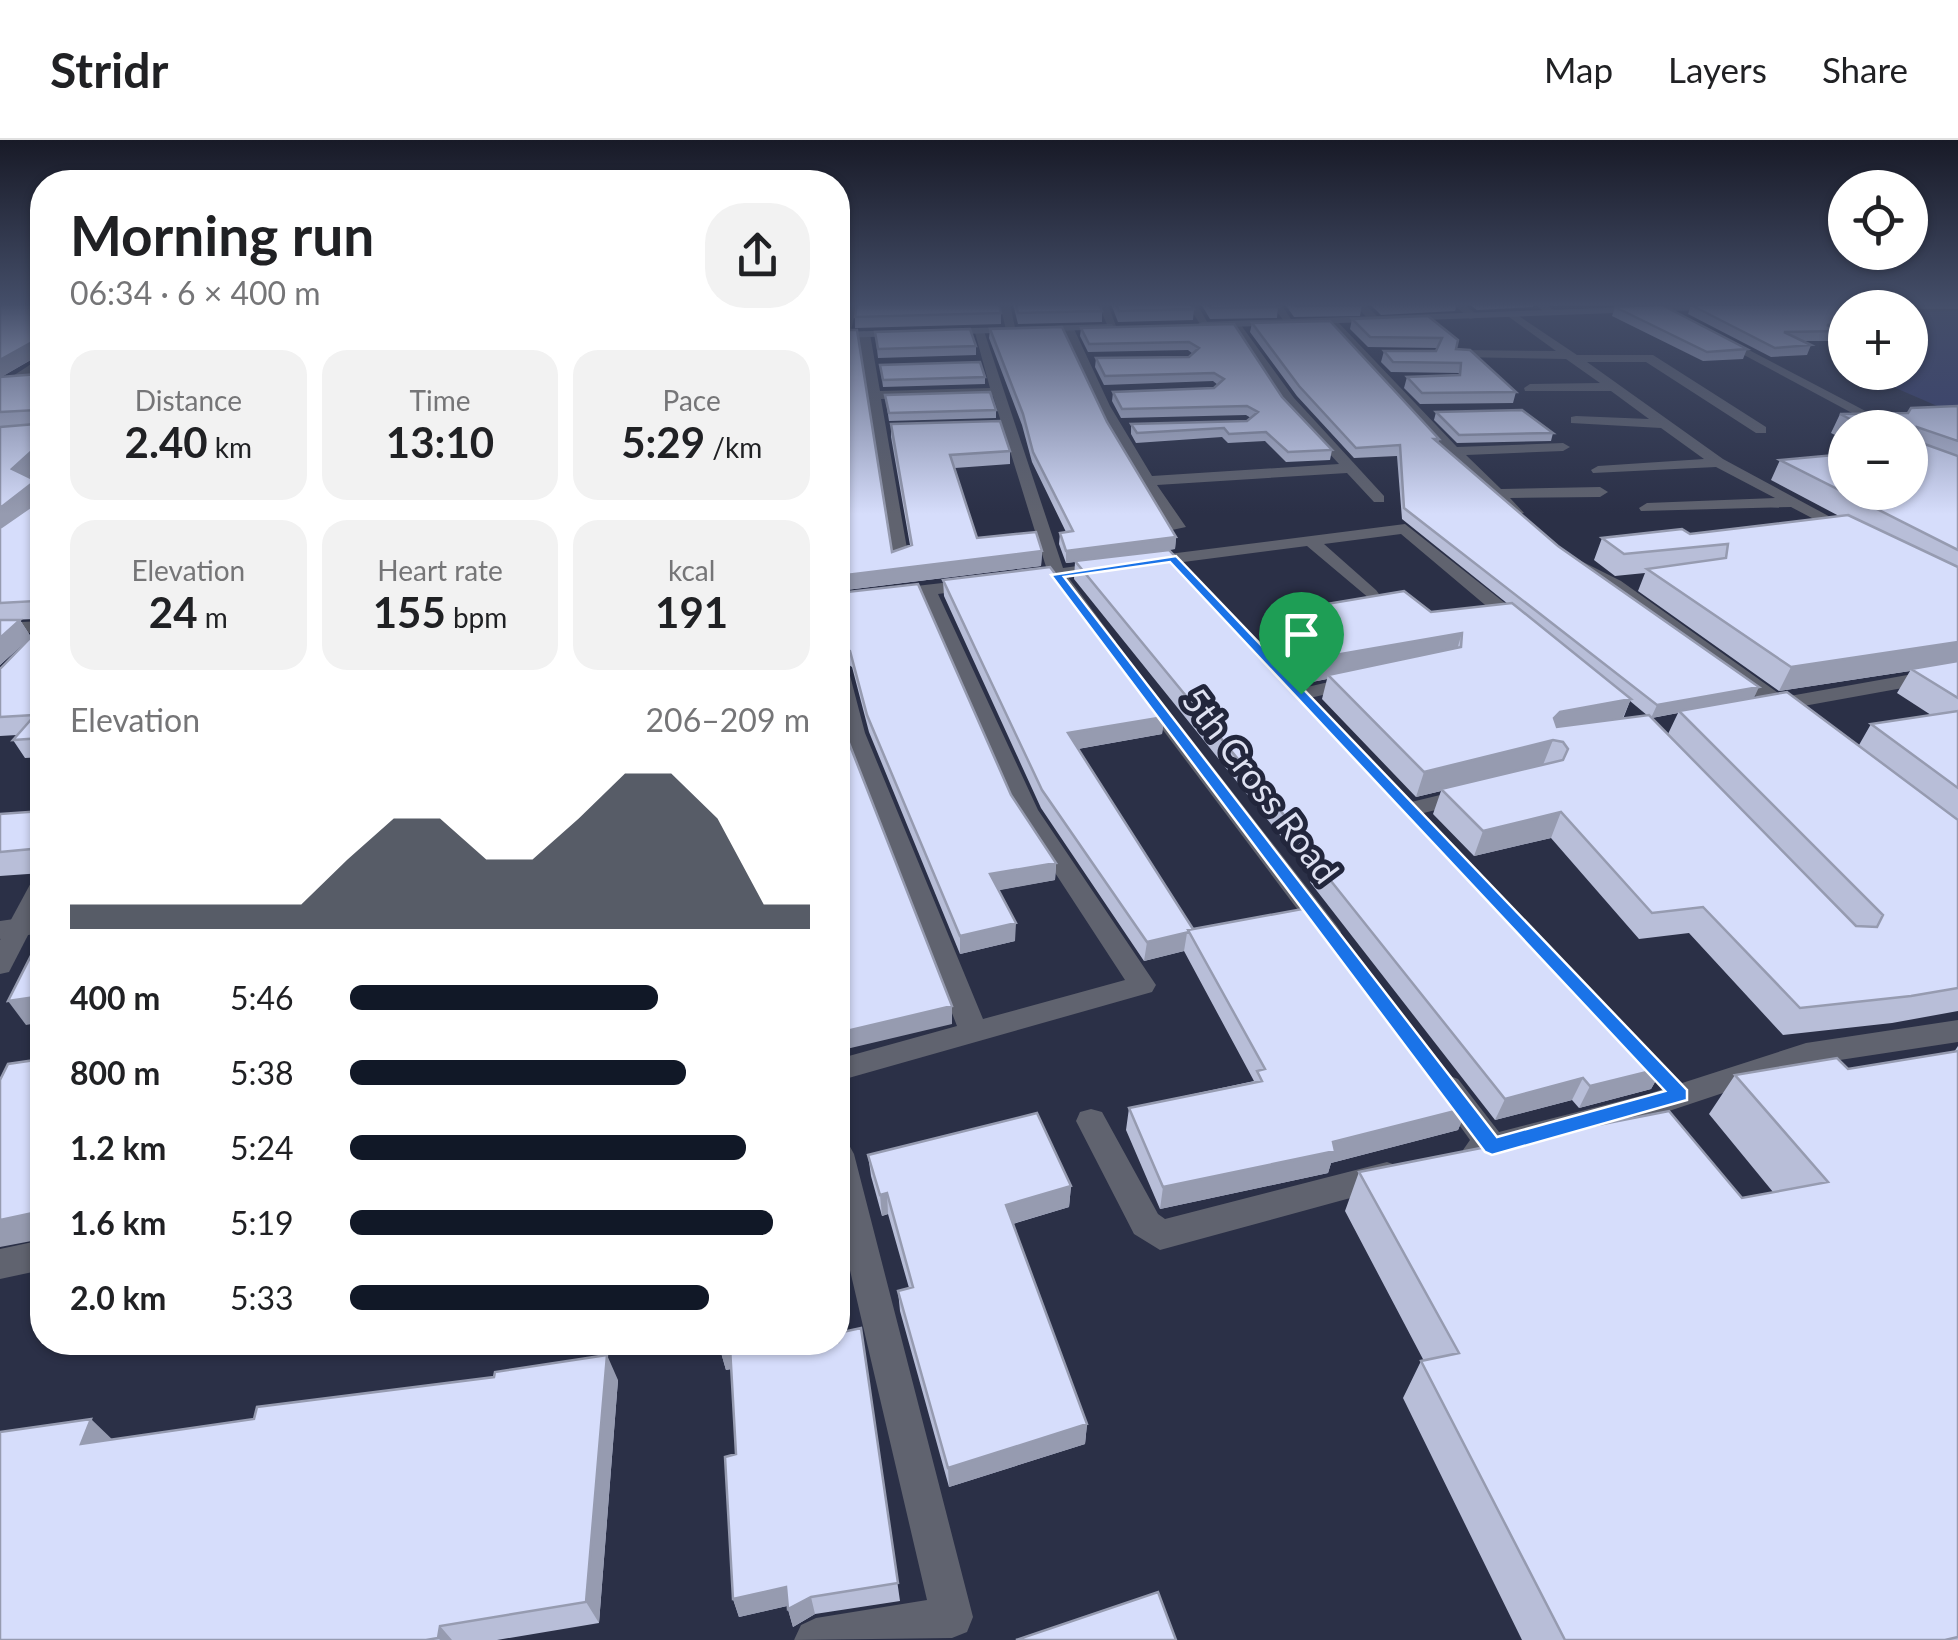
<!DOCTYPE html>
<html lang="en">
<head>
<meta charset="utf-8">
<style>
  body { margin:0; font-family:Lato,sans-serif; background:#f2f2f2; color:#202124; height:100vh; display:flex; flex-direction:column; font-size:38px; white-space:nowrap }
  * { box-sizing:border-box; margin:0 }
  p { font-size:32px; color:#757577 }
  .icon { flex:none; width:55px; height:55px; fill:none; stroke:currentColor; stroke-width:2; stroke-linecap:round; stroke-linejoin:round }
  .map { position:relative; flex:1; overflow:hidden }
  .details { position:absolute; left:30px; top:30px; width:820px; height:1185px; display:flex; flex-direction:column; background:#fff; border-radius:40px; box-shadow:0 2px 8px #0004 }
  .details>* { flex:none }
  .buttons { position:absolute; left:1828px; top:30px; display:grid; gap:20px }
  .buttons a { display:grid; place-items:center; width:100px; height:100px; border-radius:50%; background:#fff; box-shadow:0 2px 8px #0004; font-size:50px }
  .pin { position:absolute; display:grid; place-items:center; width:85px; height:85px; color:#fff; margin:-102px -42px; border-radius:50% 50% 50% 0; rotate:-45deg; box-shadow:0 0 10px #0007 }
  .pin .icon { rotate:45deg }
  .round { display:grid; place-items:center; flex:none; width:105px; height:105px; border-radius:40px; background:#f2f2f2 }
  .overview { display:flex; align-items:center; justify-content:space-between; height:170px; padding:0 40px }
  h1 { font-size:55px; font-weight:700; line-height:75px }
  .metrics { display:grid; grid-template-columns:repeat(3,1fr); gap:15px; height:170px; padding:10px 40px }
  .metrics div { display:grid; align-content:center; border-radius:25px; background:#f2f2f2; text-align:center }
  .metrics b { font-size:42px; font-weight:700 }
  .metrics small { font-size:28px; font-weight:400 }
  .metrics p { font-size:28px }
  .chart { height:280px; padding:20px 40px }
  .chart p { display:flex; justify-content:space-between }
  .chart svg { width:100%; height:180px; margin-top:10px; fill:#111827; opacity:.7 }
  ul { padding:0 40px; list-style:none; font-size:32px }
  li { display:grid; grid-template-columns:160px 120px 1fr; align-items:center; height:75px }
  li i { height:25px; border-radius:12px; background:#111827 }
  header { display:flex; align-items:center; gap:60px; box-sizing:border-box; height:140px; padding:0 50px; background:#fff; border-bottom:2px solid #e0e0e0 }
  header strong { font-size:48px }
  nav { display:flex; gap:55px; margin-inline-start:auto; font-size:35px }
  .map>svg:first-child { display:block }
  .green { fill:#373e6e }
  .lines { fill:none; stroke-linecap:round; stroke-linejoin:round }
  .minor { fill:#60636f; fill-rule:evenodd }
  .tertiary { fill:#60636f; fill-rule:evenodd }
  .secondary { fill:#797e90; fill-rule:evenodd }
  .wall { fill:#b8bed8; fill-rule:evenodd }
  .shaded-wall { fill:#969bb0 }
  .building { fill:#d6ddfb; stroke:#969bb0; stroke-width:2.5; fill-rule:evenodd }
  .route { fill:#1a73e8; stroke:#fff; stroke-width:2.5; fill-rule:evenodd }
  .labels { text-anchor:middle; stroke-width:10; stroke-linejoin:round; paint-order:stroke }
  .street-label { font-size:35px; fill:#dee1f1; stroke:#22263c }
</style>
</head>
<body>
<header>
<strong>Stridr</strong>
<nav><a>Map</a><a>Layers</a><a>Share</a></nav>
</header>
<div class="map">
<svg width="1958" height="1500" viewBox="0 0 1958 1500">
  <rect width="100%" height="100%" fill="#2b3047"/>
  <!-- green -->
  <path class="green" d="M1958,171V275L1861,233L1910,232V172Z"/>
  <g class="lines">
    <!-- minor -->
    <path class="minor" d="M847,164H857L850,195L844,198L838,195Z
      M1000,164H1010L1016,192L1006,190Z
      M1098,164H1108L1117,189H1109Z
      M1187,164H1197L1210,187H1202Z
      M1271,164H1281L1295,185H1287Z
      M1354,164H1365L1383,182L1373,184Z
      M1453,164H1464L1480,177L1470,179Z
      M1535,164H1546L1556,172L1547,174Z
      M1649,164H1661L1898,288H1880Z
      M1513,172L1577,215H1653L1766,287V293H1756L1646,222H1587L1723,319L1860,393L1846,396L1791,367L1641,371L1639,368L1647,363L1775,358L1716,327L1593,333L1591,330L1598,326L1704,319L1661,288L1571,283V277L1576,276L1649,279L1611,251H1525L1524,248L1530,244L1600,243L1566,219L1456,217L1460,210L1556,211L1509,177Z
      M1328,180H1336L1457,307L1563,303L1570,307L1563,311L1466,315L1501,349L1600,347L1608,352L1600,357L1510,358L1524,373L1510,376L1409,275L1328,184Z
      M1238,181L1294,258L1384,356V362H1374L1347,333L1157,345L1186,387L1172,390L1110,291L1062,189L1068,186L1074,189L1110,266L1152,336L1339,324L1284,264L1232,184Z
      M974,189L984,191L1063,428L1105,422L1114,427L1105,432L1068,437L1116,502L1114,506H1100L1052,440L1026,443L1017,438L1047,430L993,256L881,259L909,420L901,425L893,420L858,194L864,191L870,194L880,251L990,248Z
      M42,217V226L12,246L2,243Z
      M42,328V354L24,344Z
      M1405,384L1530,483V491H1516L1401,394L1324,404L1376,450L1379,454L1370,459L1307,406L1145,427L1136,422L1145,417Z
      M1577,419L1621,441L1784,557L1958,526V538L1798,567L1805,575L1802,579C1790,583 1776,573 1764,570V562L1609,449L1571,428L1568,424Z
      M977,439L983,440V448L938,454L1038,670L1156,845L1152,852L838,941V919L957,886L843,593L838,568V522L848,528L865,593L983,879L1125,840L1014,670L921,456L838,465V455Z
      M42,481V492L0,495V483Z
      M1355,536L1365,542L1362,546L1301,560L1291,554L1294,550Z
      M1146,548L1153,550L1337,786L1341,792L1337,798H1319L1136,554Z
      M1469,648L1480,655L1477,660L1411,676L1399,669L1403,664Z
      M42,775V793L0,799V781Z
      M1958,880V902L1807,925L1648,978L1479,1023L1468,1019L1463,1010L1470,1000L1432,947L1436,939L1447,935L1458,939L1499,992L1648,954L1806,903Z
      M1091,969L1102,972L1158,1074L1165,1079L1387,1022L1398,1026L1403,1035L1398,1044L1387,1048L1160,1110L1134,1094L1076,981L1080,972Z
      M838,1001L849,1005L854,1014L973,1477L967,1492L952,1498L794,1500L801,1485L816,1478L927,1460L838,1079Z
      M42,1100V1130L0,1139V1109Z"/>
    <!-- tertiary -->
    <path class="tertiary" d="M42,737V768L9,832L0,834V800L33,739Z"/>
    <!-- secondary -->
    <path class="secondary" d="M1722,164L1726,169L1202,188L1196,185L1202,182Z
      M1844,164H1958V169H1845Z
      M1112,184L1116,189L838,198V192Z"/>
  </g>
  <!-- wall -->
  <path class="wall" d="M0,164H42V617L25,618L13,600L17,595L0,596V529L34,494L35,479L8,480H20L31,497L0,525ZM31,220L38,234L1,237ZM37,329V341L28,337Z
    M1013,164H1099L1102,171V182L1018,184Z
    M1111,164H1190L1194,169L1193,180L1118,182Z
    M1201,164H1276L1278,167L1277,178L1210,179Z
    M1285,164H1361L1362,165L1360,176L1294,177Z
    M1370,164H1457L1455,171L1381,175Z
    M1469,164H1534L1533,167L1477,170Z
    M1551,164H1594L1554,166Z
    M1691,165L1845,168V187H1842L1836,201H1803L1811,205L1807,215L1771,217L1688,174Z
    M1615,167L1747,209L1743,219L1703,221L1612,176Z
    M1001,173V184L855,188V177Z
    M1428,176L1456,209L1516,252L1513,263L1420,264L1404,248L1407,237L1458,235L1459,233L1391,232L1381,222L1384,211H1436L1437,208L1368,207L1350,189L1352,179Z
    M1252,183L1439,299L1438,303L1558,406L1754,558L1859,605L1871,584L1931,575L1897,553L1910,531L1779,551L1638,451L1645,433L1615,436L1594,420L1602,398L1690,394L1839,376L1771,340L1780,320L1845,352L1910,288H1845V300L1831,293L1840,274L1908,273L1958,266V871L1892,883L1783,895L1689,793L1639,799L1551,698L1474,716L1433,674L1441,651L1416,657L1322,559L1327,539L1307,543L1263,497L1267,474L1431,472L1508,464L1402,379L1397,316L1354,318L1297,256L1250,192ZM1630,561L1648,576L1623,579ZM1678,573L1668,594L1652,578Z
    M1234,184L1282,257L1332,310L1330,320L1286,322L1265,301L1228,303L1222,297L1136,303L1131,294V284L1247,281L1251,278L1246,275L1121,278L1112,261L1113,252L1214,248L1218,245L1213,241L1104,245L1095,227L1096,218L1189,217L1193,214L1188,210L1088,212L1080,196L1081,188Z
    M990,189L1107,282L1176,397L1175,409L1136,414L1663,928L1651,949L1579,968L1572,960L1495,980L1310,742L1312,735L1074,439L1075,422L1066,423L1059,404L1060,393L1066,392L1032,322L1022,285L989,198Z
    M875,192L976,206V215L878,218Z
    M880,225L985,237V244L883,247Z
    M885,255L996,270V278L889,281Z
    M1436,272L1553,293L1551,301L1457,303L1434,280Z
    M891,284L1010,311V324L955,328L977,398L1042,411L1041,426L838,451L892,412L910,405L891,297Z
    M943,440L1164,577L1162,594L1078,609L1193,789L1467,968L1458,990L1331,1023L1328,1033L1160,1069L1126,990L1129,968L1254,941L1184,811L1144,821L1041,668L944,456Z
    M838,453L1011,655L1056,723L1055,740L998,750L1015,801L960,814L869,592L852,527L838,518Z
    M42,671V733L0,736V674Z
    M1958,906V1500H1522L1403,1258L1421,1221H1424L1345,1071L1359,1032L1742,1058L1773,1052L1709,974L1735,935L1848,929L1954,912Z
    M868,1015L1071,1046L1069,1067L1013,1084L1087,1284L1085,1304L949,1347L900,1171L898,1151L909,1148L888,1074L882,1076L871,1036Z
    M861,1188L900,1461L815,1474L793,1487L787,1466L739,1477L733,1459L736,1314L731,1229L726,1230L720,1209L838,1202Z
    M618,1240L599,1483L497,1500H0L113,1299Z"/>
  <!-- shaded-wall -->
  <path class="shaded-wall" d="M840,164H844L838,187V173Z
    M36,200L42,213L0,238V220Z
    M34,309L42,324L20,344L12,329Z
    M31,344L40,360L0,390V368Z
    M1176,397L1175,409L1066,423V411Z
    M1042,411L1041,426L838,451V436Z
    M20,480L31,497L0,525V498Z
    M1462,493L1455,516L1328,535L1327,539L1307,543L1312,519Z
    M1958,502V524L1911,529L1910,531L1779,551L1791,527Z
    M1759,547L1753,560L1679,571L1678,573L1651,578L1657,565Z
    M1631,559L1620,584L1553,600L1543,625L1441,649V651L1416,657L1424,632L1554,578L1560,572Z
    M1164,577L1162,594L1066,611L1068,593Z
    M1561,672L1551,698L1474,716L1483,691Z
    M1056,723L1055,740L990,752V734Z
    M1016,783L1015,801L960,814V796Z
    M1187,793L1184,811L1144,821L1147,802Z
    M42,856V882L26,885L8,861Z
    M952,866V884L838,911V893Z
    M1663,928L1651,949L1579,968L1590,946Z
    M1583,938L1572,960L1495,980L1505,959Z
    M1467,968L1458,990L1331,1023L1328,1033L1160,1069L1163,1047Z
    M1071,1046L1069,1067L1005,1086L1006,1065Z
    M887,1053L888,1074L882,1076L880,1055Z
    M42,1071V1099L0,1107V1080Z
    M730,1207L736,1228L726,1230L720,1209Z
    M607,1215L618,1240L599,1483L586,1462Z
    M91,1279L116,1303L81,1304Z
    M1087,1284L1085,1304L949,1347L948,1328Z
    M786,1447L791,1465L739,1477L733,1459Z
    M811,1457L815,1474L793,1487L788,1469Z
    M440,1486L452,1500H440L438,1498Z"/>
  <!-- building -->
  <path class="building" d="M0,164H42V598L13,600L35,575L0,577V529L34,494L35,461L0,463V388L36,363V345L31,344L0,368V287L35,284L37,270L0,272V237L38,234V221L31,220L39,213L36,200L0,220ZM34,309L38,313L37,341L12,329Z
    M857,164H999L1001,173L855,177Z
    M1016,164H1099L1102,171L1018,173Z
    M1116,164H1190L1194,169L1119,171Z
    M1208,164H1276L1278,167L1211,168Z
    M1294,164H1361L1362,165L1296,166Z
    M1878,164L1886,168H1845V178L1832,179L1844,184L1827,185L1841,191L1784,192L1811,205L1775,208L1691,165Z
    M1662,165L1747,209L1707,212L1615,167Z
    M1428,176L1458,200L1456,209L1470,210L1516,252L1422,253L1407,237L1460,235L1461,223L1393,222L1384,211H1436L1442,198L1370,197L1352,179Z
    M1330,181L1439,299H1434L1558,406L1759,547L1657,565L1404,368L1400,305L1356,308L1299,246L1252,183Z
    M1234,184L1282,257L1332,310L1288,312L1266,292L1229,294L1224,288L1137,293L1131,284L1247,281L1258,272L1247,266L1122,269L1113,252L1214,248L1224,239L1214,233L1105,236L1096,218L1189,217L1199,208L1189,202L1089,204L1081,188Z
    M1062,187L1107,282L1176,397L1066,411L1060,393L1073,391L1033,312L1023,274L990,189Z
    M970,189L976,206L878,209L875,192Z
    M838,190H857L892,412L912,405L891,284L1000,281L1010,311L950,315L977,398L1036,392L1042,411L838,436Z
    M980,222L985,237L883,240L880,225Z
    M990,252L996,270L889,273L885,255Z
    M1958,266V301L1917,287L1919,302L1958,316V410L1780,320L1845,314V352H1910V288H1868L1840,274L1908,273L1911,268Z
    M1522,270L1553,293L1459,295L1436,272Z
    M1848,375L1958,427V502L1791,527L1647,429L1726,418L1728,404L1624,414L1602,398L1682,389L1690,394Z
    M1169,410L1663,928L1590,946L1583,938L1505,959L1315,721L1321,720L1075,421Z
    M1050,427L1164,577L1068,593L1193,789L1188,790L1189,792L1147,802L1042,650L943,440Z
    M918,444L1011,655L1056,723L990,734L1016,783L960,796L867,575L850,511L838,503V453Z
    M1404,451L1431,472L1512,463L1631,559L1560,572L1554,578L1557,587L1649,575L1856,786L1877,787L1883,775L1679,571L1787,552L1958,680V848L1911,856L1800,868L1703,767L1652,773L1561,672L1483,691L1441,649L1563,620L1568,609L1563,602L1553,600L1424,632L1328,535L1461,507L1462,493L1312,519L1267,474Z
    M0,480H20L0,498Z
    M1958,521V558L1911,529Z
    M1958,571V648L1871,584Z
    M838,575L952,866L838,893Z
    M42,671V708L0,712V674Z
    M1313,767L1467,968L1333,1002L1335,1011L1163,1047L1129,968L1262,941L1257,931L1265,929L1188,790Z
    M42,794V856L8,861Z
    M1958,911V1497L1945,1500H1565L1421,1221L1459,1213L1359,1032L1669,971L1742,1058L1828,1042L1735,935L1837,918L1848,929Z
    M42,919V1071L0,1080V940L8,924Z
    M1037,973L1071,1046L1006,1065L1087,1284L948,1328L898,1151L913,1147L887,1053L880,1055L868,1015Z
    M861,1188L898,1443L811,1457L788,1469L786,1447L733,1459L725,1317L736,1314L730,1207L720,1209V1202H838V1193Z
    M607,1215L586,1462L440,1486L438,1498L426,1500H0V1292L91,1279L81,1304L254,1279L257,1267L494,1237L495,1232Z
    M1158,1452L1176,1500H1016Z"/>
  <!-- sky -->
  <linearGradient id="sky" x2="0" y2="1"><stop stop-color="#181a27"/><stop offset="0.44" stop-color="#444e69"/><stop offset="1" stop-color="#444e69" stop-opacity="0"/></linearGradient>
  <rect width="1958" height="374" fill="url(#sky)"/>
  <!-- route -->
  <path class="route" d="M1176,416L1687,950V960L1492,1015L1485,1012L1051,435ZM1170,422L1665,951L1497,997L1064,437Z"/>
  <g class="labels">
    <!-- street labels -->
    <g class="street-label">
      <text transform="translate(1260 646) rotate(53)" y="12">5th Cross Road</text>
    </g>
  </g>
</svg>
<div class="buttons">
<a><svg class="icon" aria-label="locate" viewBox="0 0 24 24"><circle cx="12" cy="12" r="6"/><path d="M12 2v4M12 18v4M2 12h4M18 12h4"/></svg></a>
<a>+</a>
<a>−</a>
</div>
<div class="pin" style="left:1301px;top:554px;background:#1e9e55"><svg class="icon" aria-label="arrive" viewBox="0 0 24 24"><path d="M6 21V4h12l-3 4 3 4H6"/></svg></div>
<section class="details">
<div class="overview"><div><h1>Morning run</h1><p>06:34 · 6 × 400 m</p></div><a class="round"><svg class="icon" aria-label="share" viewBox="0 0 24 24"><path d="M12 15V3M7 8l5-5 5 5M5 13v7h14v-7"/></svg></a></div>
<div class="metrics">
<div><p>Distance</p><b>2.40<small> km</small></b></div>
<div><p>Time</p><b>13:10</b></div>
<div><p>Pace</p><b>5:29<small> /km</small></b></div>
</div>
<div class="metrics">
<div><p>Elevation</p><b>24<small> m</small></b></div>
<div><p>Heart rate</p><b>155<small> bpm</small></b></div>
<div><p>kcal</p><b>191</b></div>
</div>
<div class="chart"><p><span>Elevation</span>206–209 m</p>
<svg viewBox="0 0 160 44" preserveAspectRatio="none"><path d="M0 44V38L10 38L20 38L30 38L40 38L50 38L60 27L70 17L80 17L90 27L100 27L110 17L120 6L130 6L140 17L150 38L160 38V44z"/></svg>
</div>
<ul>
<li><b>400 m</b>5:46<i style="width:67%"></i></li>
<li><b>800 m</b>5:38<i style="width:73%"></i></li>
<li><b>1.2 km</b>5:24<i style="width:86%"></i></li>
<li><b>1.6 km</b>5:19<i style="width:92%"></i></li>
<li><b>2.0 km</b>5:33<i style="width:78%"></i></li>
</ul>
</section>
</div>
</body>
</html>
